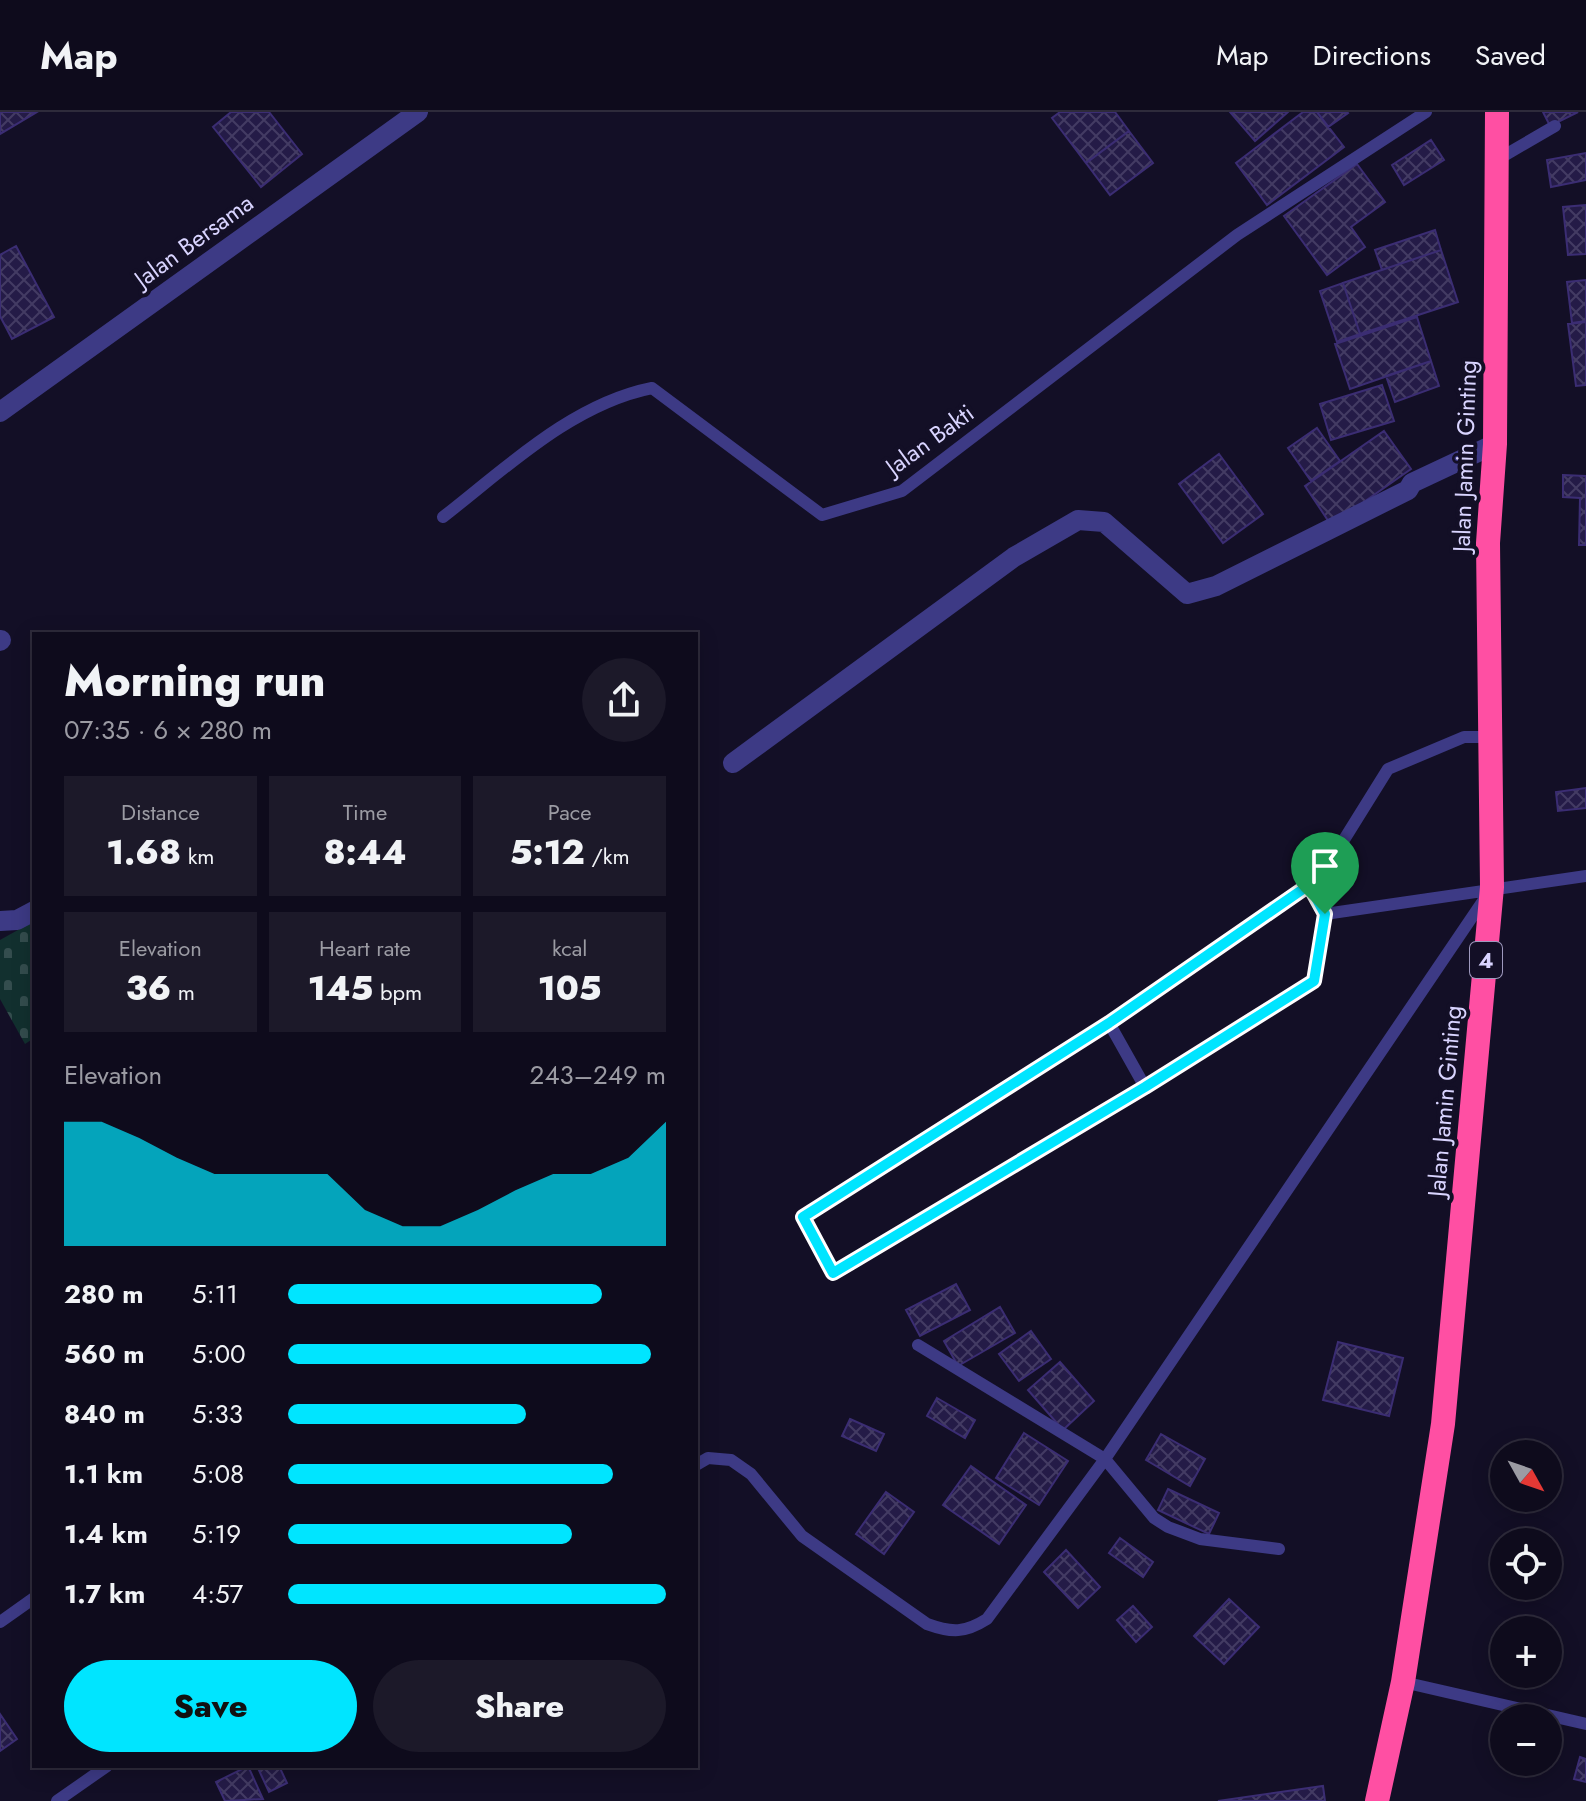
<!DOCTYPE html>
<html lang="en">
<head>
<meta charset="utf-8">
<style>
  body { margin:0; font-family:Jost,sans-serif; background:#1c1929; color:#f1f3f6; height:100vh; display:flex; flex-direction:column; font-size:30px; white-space:nowrap }
  * { box-sizing:border-box; margin:0 }
  p { font-size:26px; color:#9b9ba3 }
  .icon { flex:none; width:44px; height:44px; fill:none; stroke:currentColor; stroke-width:2; stroke-linecap:round; stroke-linejoin:round }
  .map { position:relative; flex:1; overflow:hidden }
  .details { position:absolute; left:32px; top:520px; width:666px; height:1136px; display:flex; flex-direction:column; background:#0e0b1c; border-radius:0px; box-shadow:0 4px 20px #0003,0 0 0 2px #2e2b3b }
  .details>* { flex:none }
  .needle { width:52px; rotate:130deg }
  .fabs { position:absolute; left:1490px; top:1328px; display:grid; gap:16px }
  .fabs a { display:grid; place-items:center; width:72px; height:72px; border-radius:50%; background:#0e0b1c; box-shadow:0 4px 20px #0003,0 0 0 2px #2e2b3b; font-size:40px }
  .pin { position:absolute; display:grid; place-items:center; width:68px; height:68px; color:#fff; margin:-82px -34px; border-radius:50% 50% 50% 0; rotate:-45deg; box-shadow:0 0 8px #0007 }
  .pin .icon { rotate:45deg }
  .round { display:grid; place-items:center; flex:none; width:84px; height:84px; border-radius:42px; background:#1c1929 }
  .overview { display:flex; align-items:center; justify-content:space-between; height:136px; padding:0 32px }
  h1 { font-size:44px; font-weight:800; line-height:60px }
  .metrics { display:grid; grid-template-columns:repeat(3,1fr); gap:12px; height:136px; padding:8px 32px }
  .metrics div { display:grid; align-content:center; border-radius:0px; background:#1c1929; text-align:center }
  .metrics b { font-size:34px; font-weight:800 }
  .metrics small { font-size:22px; font-weight:400 }
  .metrics p { font-size:22px }
  .chart { height:224px; padding:16px 32px }
  .chart p { display:flex; justify-content:space-between }
  .chart svg { width:100%; height:144px; margin-top:8px; fill:#00e5ff; opacity:.7 }
  .button { display:flex; gap:16px; margin-top:auto; padding:16px 32px }
  .button a { flex:1; height:92px; border-radius:48px; background:#00e5ff; color:#111; font-size:32px; font-weight:800; line-height:92px; text-align:center }
  .button a+a { background:#1c1929; color:#f1f3f6 }
  ul { padding:0 32px; list-style:none; font-size:26px }
  li { display:grid; grid-template-columns:128px 96px 1fr; align-items:center; height:60px }
  li i { height:20px; border-radius:10px; background:#00e5ff }
  header { display:flex; align-items:center; gap:48px; box-sizing:border-box; height:112px; padding:0 40px; background:#0e0b1c; border-bottom:2px solid #2e2b3b }
  header strong { font-size:38px }
  nav { display:flex; gap:44px; margin-inline-start:auto; font-size:28px }
  .map>svg:first-child { display:block }
  .cemetery { fill:url(#cemetery-stones) }
  .building { fill:url(#building-cross-hatch); stroke:#3b2d73; stroke-width:2 }
  .lines { fill:none; stroke-linecap:round; stroke-linejoin:round }
  .lane { stroke:#3d3a85; stroke-width:12 }
  .street { stroke:#3d3a85; stroke-width:20 }
  .highway { stroke:#ff4fa3; stroke-width:24 }
  .route-casing { stroke:#fff; stroke-width:16 }
  .route { stroke:#00e5ff; stroke-width:10 }
  .labels { text-anchor:middle; stroke-width:8; stroke-linejoin:round; paint-order:stroke }
  .shield { fill:#130f26; stroke:#9e99be; stroke-width:2 }
  .shield-label { font-size:22px; font-weight:bold; fill:#d9d4ff }
  .street-label { font-size:24px; fill:#d9d4ff; stroke:#130f26 }
</style>
</head>
<body>
<header>
<strong>Map</strong>
<nav><a>Map</a><a>Directions</a><a>Saved</a></nav>
</header>
<div class="map">
<svg width="1586" height="1689" viewBox="0 0 1586 1689">
  <defs>
    <pattern id="cemetery-stones" width="16" height="16" patternUnits="userSpaceOnUse" patternTransform="scale(2)"><rect width="16" height="16" fill="#12302f"/><path d="M2 7V4a2 2 0 0 1 4 0v3zM10 15v-3a2 2 0 0 1 4 0v3z" fill="#344d4e"/></pattern>
    <pattern id="building-cross-hatch" width="8" height="8" patternUnits="userSpaceOnUse" patternTransform="scale(2)"><rect width="8" height="8" fill="#241b47"/><path d="M0 0l8 8M0 8l8-8" fill="none" stroke="#433b63"/></pattern>
  </defs>
  <rect width="100%" height="100%" fill="#130f26"/>
  <!-- cemetery -->
  <path class="cemetery" d="M34,809V926L25,932L0,887V828Z"/>
  <!-- building -->
  <path class="building" d="M0,0H37L0,22Z
    M231,0H269L302,42L261,75L213,15Z
    M1060,0H1115L1129,19L1086,51L1052,6Z
    M1230,0H1288L1255,29Z
    M1303,0H1317L1344,35L1267,93L1236,51Z
    M1317,0H1347L1348,1L1328,15Z
    M1543,0H1578L1550,14Z
    M1129,19L1153,51L1110,83L1086,51Z
    M1431,28L1444,48L1404,73L1392,53Z
    M1586,41V68L1551,75L1547,48Z
    M1357,52L1385,90L1351,115L1365,135L1327,163L1284,104Z
    M1586,93V142L1568,143L1563,95Z
    M1435,118L1441,138L1382,158L1375,138Z
    M16,134L54,205L12,227L0,204V143Z
    M1441,138L1458,190L1360,222L1343,171Z
    M1586,168V209L1572,211L1567,170Z
    M1343,171L1360,222L1337,230L1320,179Z
    M1417,205L1431,249L1350,277L1335,232Z
    M1586,210V273L1576,274L1568,212Z
    M1431,249L1439,274L1395,290L1386,264Z
    M1382,273L1394,309L1331,328L1320,292Z
    M1317,316L1340,349L1311,369L1288,336Z
    M1384,319L1411,357L1331,413L1305,374Z
    M1219,342L1263,402L1223,431L1179,372Z
    M1563,363L1586,364V433H1579L1580,386L1563,385Z
    M1586,676V696L1558,699L1556,680Z
    M956,1172L970,1198L920,1224L906,1198Z
    M1000,1195L1015,1221L958,1254L944,1229Z
    M1031,1219L1051,1247L1019,1269L999,1242Z
    M1338,1230L1403,1246L1389,1304L1323,1288Z
    M1060,1250L1094,1289L1063,1318L1028,1278Z
    M937,1286L975,1308L965,1326L927,1304Z
    M850,1307L884,1322L876,1339L842,1324Z
    M1024,1321L1068,1349L1039,1393L996,1366Z
    M1161,1322L1205,1347L1190,1374L1146,1348Z
    M971,1354L1026,1393L999,1432L943,1393Z
    M1168,1377L1219,1401L1209,1422L1158,1398Z
    M886,1380L914,1400L884,1442L856,1422Z
    M1120,1426L1153,1450L1143,1465L1109,1441Z
    M1066,1438L1100,1475L1078,1496L1044,1460Z
    M1229,1487L1259,1515L1224,1552L1194,1524Z
    M1133,1494L1152,1515L1136,1530L1117,1508Z
    M0,1602L17,1627L0,1639Z
    M1580,1645L1586,1647V1670L1574,1667Z
    M248,1654L263,1687L225,1689L216,1670Z
    M257,1654H279L287,1671L269,1680Z
    M1323,1674L1325,1689H1218Z"/>
  <g class="lines">
    <!-- lane -->
    <path class="lane" d="M1500,46L1555,14
      M443,405C506,356 572,292 652,276L822,403L902,379L1237,123L1426,0
      M1309,773L1325,802L1314,869L1145,975L833,1161L803,1105L1109,911L1309,773L1327,755L1388,657L1464,625H1490
      M1325,802L1586,764
      M1109,911L1145,975
      M918,1233L1105,1347L1154,1406L1168,1415L1200,1427L1279,1437
      M696,1353L708,1346L731,1348L751,1362L802,1424L927,1512C952,1521 965,1521 987,1507L1105,1347L1485,786
      M0,1510L34,1486
      M1403,1570L1586,1612
      M57,1689L107,1654"/>
    <!-- street -->
    <path class="street" d="M0,300L418,0
      M0,529L1,528
      M733,651L1014,445L1078,408L1104,410L1187,482L1216,474L1408,378L1412,371L1495,332
      M0,809L17,808L34,799"/>
    <!-- highway -->
    <path class="highway" d="M1377,1689L1403,1570L1443,1312L1492,775L1488,431L1495,332L1497,0"/>
  </g>
  <g class="lines">
    <!-- route casing -->
    <g class="route-casing">
      <path id="route" d="M1309,773L1325,802L1314,869L1145,975L833,1161L803,1105L1109,911Z"/>
    </g>
    <!-- route -->
    <use href="#route" class="route"/>
  </g>
  <g class="labels">
    <!-- shield labels -->
    <rect class="shield" x="1470" y="830" width="32" height="36" rx="6"/>
    <g class="shield-label">
      <text x="1486" y="856">4</text>
    </g>
    <!-- street labels -->
    <g class="street-label">
      <text transform="translate(194 129) rotate(-36)" y="8">Jalan Bersama</text>
      <text transform="translate(930 328) rotate(-36)" y="8">Jalan Bakti</text>
      <text transform="translate(1465 344) rotate(-88)" y="8">Jalan Jamin Ginting</text>
      <text transform="translate(1445 989) rotate(-85)" y="8">Jalan Jamin Ginting</text>
    </g>
  </g>
</svg>
<div class="fabs">
<a><svg class="needle" viewBox="-14 -14 28 28"><path d="M0-13l5 13h-10z" fill="#e53935"/><path d="M0 13l5-13h-10z" fill="#9b9ba3"/></svg></a>
<a><svg class="icon" aria-label="locate" viewBox="0 0 24 24"><circle cx="12" cy="12" r="6"/><path d="M12 2v4M12 18v4M2 12h4M18 12h4"/></svg></a>
<a>+</a>
<a>−</a>
</div>
<div class="pin" style="left:1325px;top:802px;background:#1e9e55"><svg class="icon" aria-label="arrive" viewBox="0 0 24 24"><path d="M6 21V4h12l-3 4 3 4H6"/></svg></div>
<section class="details">
<div class="overview"><div><h1>Morning run</h1><p>07:35 · 6 × 280 m</p></div><a class="round"><svg class="icon" aria-label="share" viewBox="0 0 24 24"><path d="M12 15V3M7 8l5-5 5 5M5 13v7h14v-7"/></svg></a></div>
<div class="metrics">
<div><p>Distance</p><b>1.68<small> km</small></b></div>
<div><p>Time</p><b>8:44</b></div>
<div><p>Pace</p><b>5:12<small> /km</small></b></div>
</div>
<div class="metrics">
<div><p>Elevation</p><b>36<small> m</small></b></div>
<div><p>Heart rate</p><b>145<small> bpm</small></b></div>
<div><p>kcal</p><b>105</b></div>
</div>
<div class="chart"><p><span>Elevation</span>243–249 m</p>
<svg viewBox="0 0 160 44" preserveAspectRatio="none"><path d="M0 44V6L10 6L20 11L30 17L40 22L50 22L60 22L70 22L80 33L90 38L100 38L110 33L120 27L130 22L140 22L150 17L160 6V44z"/></svg>
</div>
<ul>
<li><b>280 m</b>5:11<i style="width:83%"></i></li>
<li><b>560 m</b>5:00<i style="width:96%"></i></li>
<li><b>840 m</b>5:33<i style="width:63%"></i></li>
<li><b>1.1 km</b>5:08<i style="width:86%"></i></li>
<li><b>1.4 km</b>5:19<i style="width:75%"></i></li>
<li><b>1.7 km</b>4:57<i style="width:100%"></i></li>
</ul>
<div class="button"><a>Save</a><a>Share</a></div>
</section>
</div>
</body>
</html>
